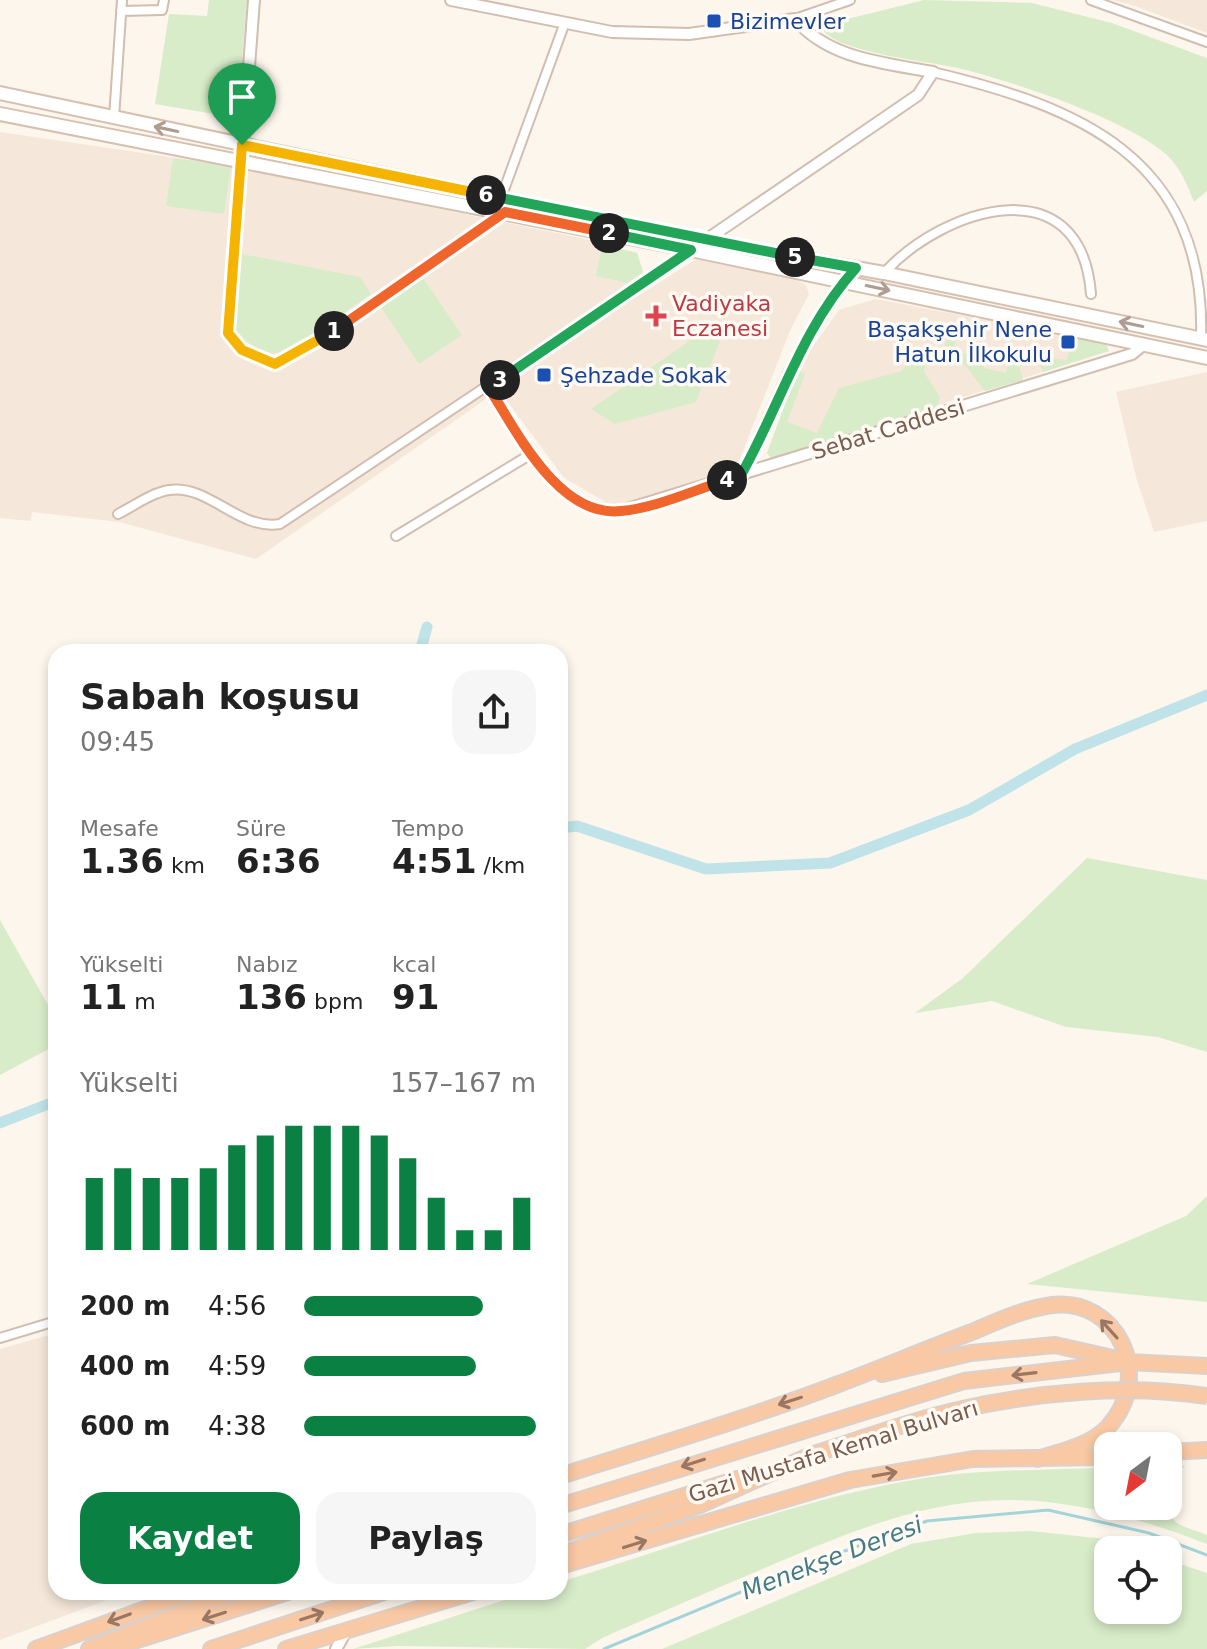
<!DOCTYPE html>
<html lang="tr">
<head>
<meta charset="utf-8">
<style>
  body { margin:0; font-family:"DejaVu Sans",sans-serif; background:#f6f6f6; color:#222; height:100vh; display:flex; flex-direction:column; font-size:30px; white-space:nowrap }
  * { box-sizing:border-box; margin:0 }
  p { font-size:26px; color:#767676 }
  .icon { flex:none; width:44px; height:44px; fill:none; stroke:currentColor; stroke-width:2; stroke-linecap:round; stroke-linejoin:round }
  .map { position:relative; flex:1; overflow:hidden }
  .sheet { position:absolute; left:48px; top:644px; width:520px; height:956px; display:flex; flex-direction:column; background:#fff; border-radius:24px; box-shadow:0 4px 12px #0003 }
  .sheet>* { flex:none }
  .needle { width:52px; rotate:212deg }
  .tools { position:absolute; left:1094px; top:1432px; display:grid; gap:16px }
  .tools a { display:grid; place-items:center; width:88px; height:88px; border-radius:16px; background:#fff; box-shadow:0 4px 12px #0003; font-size:40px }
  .pin { position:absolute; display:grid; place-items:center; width:68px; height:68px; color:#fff; margin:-82px -34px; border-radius:50% 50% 50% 0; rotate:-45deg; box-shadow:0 0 8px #0007 }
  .pin .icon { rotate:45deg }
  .km { position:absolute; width:40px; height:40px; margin:-20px; border-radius:50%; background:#222; color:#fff; font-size:22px; line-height:40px; text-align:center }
  .round { display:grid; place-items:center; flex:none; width:84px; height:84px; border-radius:24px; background:#f6f6f6 }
  .summary { display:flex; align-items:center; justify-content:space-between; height:136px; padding:0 32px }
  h1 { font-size:36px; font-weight:600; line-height:60px }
  .figures { display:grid; grid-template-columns:repeat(3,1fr); gap:12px; height:136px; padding:8px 32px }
  .figures div { display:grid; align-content:center }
  .figures b { font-size:34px; font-weight:600 }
  .figures small { font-size:22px; font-weight:400 }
  .figures p { font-size:22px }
  .chart { height:224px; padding:16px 32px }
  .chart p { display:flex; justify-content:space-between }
  .chart svg { width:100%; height:144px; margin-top:8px; stroke:#0b8043; stroke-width:6 }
  .primary-button { display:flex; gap:16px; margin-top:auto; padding:16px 32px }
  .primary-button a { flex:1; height:92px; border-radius:24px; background:#0b8043; color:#fff; font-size:32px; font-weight:600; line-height:92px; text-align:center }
  .primary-button a+a { background:#f6f6f6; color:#222 }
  ul { padding:0 32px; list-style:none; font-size:26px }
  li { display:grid; grid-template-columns:128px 96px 1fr; align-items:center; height:60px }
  li i { height:20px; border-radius:10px; background:#0b8043 }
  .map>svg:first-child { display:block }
  .residential { fill:#f5e8da }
  .green { fill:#d8ecc9 }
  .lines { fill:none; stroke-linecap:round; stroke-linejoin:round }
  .stream { stroke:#a5d3da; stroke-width:3 }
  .canal { stroke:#bfe3e8; stroke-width:11 }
  .minor-casing { stroke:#d1beb0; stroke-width:12 }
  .tertiary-casing { stroke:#d1beb0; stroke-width:14 }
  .secondary-casing { stroke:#d6c0b0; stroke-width:16 }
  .trunk-casing { stroke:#dad1cd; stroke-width:18 }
  .minor { stroke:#fff; stroke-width:8 }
  .tertiary { stroke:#fff; stroke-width:10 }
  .secondary { stroke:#fff; stroke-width:12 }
  .trunk { stroke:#f9c8a4; stroke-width:14 }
  .trunk-bridge-casing { stroke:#dad1cd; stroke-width:18; stroke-linecap:butt }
  .trunk-bridge { stroke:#f9c8a4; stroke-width:14 }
  .oneway { stroke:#af9d94 }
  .oneway2 { stroke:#9a7763 }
  .split-1-casing { stroke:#fff; stroke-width:16 }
  .split-2-casing { stroke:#fff; stroke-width:16 }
  .split-3-casing { stroke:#fff; stroke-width:16 }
  .split-4-casing { stroke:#fff; stroke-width:16 }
  .split-5-casing { stroke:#fff; stroke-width:16 }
  .split-6-casing { stroke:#fff; stroke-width:16 }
  .split-7-casing { stroke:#fff; stroke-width:16 }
  .split-1 { stroke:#f5b400; stroke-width:10 }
  .split-2 { stroke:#f0652b; stroke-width:10 }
  .split-3 { stroke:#22a559; stroke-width:10 }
  .split-4 { stroke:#f0652b; stroke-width:10 }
  .split-5 { stroke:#22a559; stroke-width:10 }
  .split-6 { stroke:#22a559; stroke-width:10 }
  .split-7 { stroke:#f5b400; stroke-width:10 }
  .transit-dot { fill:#1a4fb4; stroke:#fffaf3; stroke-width:3 }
  .health-dot { fill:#e0444e; stroke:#fffaf3; stroke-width:3 }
  .labels { text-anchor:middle; stroke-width:7; stroke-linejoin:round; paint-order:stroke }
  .transit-label { font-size:22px; fill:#164399; stroke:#fffaf3; text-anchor:start }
  .health-label { font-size:22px; fill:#be3a42; stroke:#fffaf3; text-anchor:start }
  .street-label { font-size:22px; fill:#7a5c4d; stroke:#fffaf3 }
  .water-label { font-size:24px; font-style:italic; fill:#437c86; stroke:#fffaf3 }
</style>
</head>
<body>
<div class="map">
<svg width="1207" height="1649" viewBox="0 0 1207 1649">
  <rect width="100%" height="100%" fill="#fdf6ec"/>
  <!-- residential -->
  <path class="residential" d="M1113,0H1207V33L1135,6Z
    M0,132L231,166L581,238L637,253L649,289L698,258L796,280L806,285L809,294L790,331L739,461L725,472L622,506L611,505L564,478L499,390L256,559L119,522L32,512L31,521L0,518Z
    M875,299L1072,336L1109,351L771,458L767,453L798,370L809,352L839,310Z
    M1207,372V521L1154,532L1136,477L1116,392Z
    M56,1333V1592H128L0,1640V1349Z"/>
  <!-- green -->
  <path class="green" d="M209,0H247L237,118L155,104L169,14L207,16Z
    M924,0L1032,3L1112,23L1207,58V191L1194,202C1187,184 1181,169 1167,155C1129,120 1009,80 958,68C927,61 834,53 819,26Z
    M173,158L231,166L224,214L166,206Z
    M602,245L637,253L643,272L628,283L596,276Z
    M242,254L360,277L371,294C351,307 301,346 281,352C263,357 244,340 233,327Z
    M423,278L462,335L419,364L381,307Z
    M705,330L720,341L696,402L615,424L591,409Z
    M1072,336L1105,341L1109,351L1043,372L1037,360L1019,366L1023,380L985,391L964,364L929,357L930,351L943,349L949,337L956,338L954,350L985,359L984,368L1006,373L1010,354L1067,360Z
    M912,357L926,360L924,372L940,397L937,407L771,458L767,453L798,370L805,374L787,422L817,433L839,388L902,371Z
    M1087,858L1207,880V1052L1158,1037L1066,1027L992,1001L915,1013L963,978Z
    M0,920L56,1019V1045L0,1075Z
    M1207,1196V1302L1027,1284L1186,1216Z
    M1168,1466H1185C1171,1475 1161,1511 1177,1523C1185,1528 1198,1531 1207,1535V1544C1146,1520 1078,1501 1012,1500C925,1499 845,1534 767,1567C713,1590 659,1613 604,1637L585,1649L397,1646L353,1649L529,1592H560V1582C676,1547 793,1501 913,1480C977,1469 1043,1470 1108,1468V1506H1168Z
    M1030,1531L1106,1539L1139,1550H1108V1610H1168V1560L1207,1573V1649H662L911,1544L976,1533Z"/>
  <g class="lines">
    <!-- stream -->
    <path class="stream" d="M604,1649L806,1565L927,1521L1048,1510L1149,1533L1207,1555"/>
    <!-- canal -->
    <path class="canal" d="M420,652L427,627
      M560,828L577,826L706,869L830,863L969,810L1075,749L1207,695
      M0,1123L56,1101"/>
    <!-- minor casing -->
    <g class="minor-casing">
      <path id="minor" d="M1091,0L1207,42
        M121,11L162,10L164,0
        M795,19L850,0
        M933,72C1075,106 1207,156 1201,339
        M114,118L122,0
        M242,160L228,333L242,350L275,364L332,333L504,213
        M501,198L564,25
        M884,273C943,208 1081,164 1091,294
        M741,475L789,371L844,282
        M118,514C134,506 151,493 169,490C209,484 239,531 280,524L691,250
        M396,536L531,454
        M0,1338L56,1321"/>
    </g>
    <!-- tertiary casing -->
    <g class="tertiary-casing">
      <path id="tertiary" d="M451,0L612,32L689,34L795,19C829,59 884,63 933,72L918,95L706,240
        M242,160L254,0
        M489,388C519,436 554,513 621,511L1132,354L1143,345
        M336,1649L347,1630"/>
    </g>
    <!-- secondary casing -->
    <g class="secondary-casing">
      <path id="secondary" d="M0,93L687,238L884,273L1207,340
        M0,114L691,250L1207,358"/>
    </g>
    <!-- trunk casing -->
    <g class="trunk-casing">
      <path id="trunk" d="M882,1374L971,1353L1055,1345L1117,1359
        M1168,1452L1207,1450
        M560,1476C652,1447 746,1419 836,1385C882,1368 926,1349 972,1332C997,1321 1024,1309 1052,1305C1117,1297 1155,1376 1108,1427C1090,1446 1062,1451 1038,1459
        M560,1506L964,1381L1129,1362L1207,1366
        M560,1535L747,1476
        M560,1555L700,1505L811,1455
        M560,1566L850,1480L973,1459L1108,1457
        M36,1649L192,1592
        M89,1649L234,1592
        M109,1649L288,1592
        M211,1649L384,1592
        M286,1649L473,1592"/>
    </g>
    <!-- minor -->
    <use href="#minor" class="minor"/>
    <!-- tertiary -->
    <use href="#tertiary" class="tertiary"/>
    <!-- secondary -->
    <use href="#secondary" class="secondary"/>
    <!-- trunk -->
    <use href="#trunk" class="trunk"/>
    <!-- trunk-bridge casing -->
    <g class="trunk-bridge-casing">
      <path id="trunk-bridge" d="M811,1455C860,1440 908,1421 958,1410C1037,1392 1126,1384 1207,1396"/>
    </g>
    <!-- trunk-bridge -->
    <use href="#trunk-bridge" class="trunk-bridge"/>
  </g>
  <!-- one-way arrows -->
  <defs><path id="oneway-shaft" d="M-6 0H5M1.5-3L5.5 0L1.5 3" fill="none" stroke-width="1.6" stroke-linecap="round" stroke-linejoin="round" transform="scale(2)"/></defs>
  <g class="oneway">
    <use href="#oneway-shaft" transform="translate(166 129) rotate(-168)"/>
    <use href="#oneway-shaft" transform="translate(878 288) rotate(12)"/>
    <use href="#oneway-shaft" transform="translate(1131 324) rotate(-168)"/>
  </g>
  <g class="oneway2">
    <use href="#oneway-shaft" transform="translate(1109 1329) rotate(-132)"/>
    <use href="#oneway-shaft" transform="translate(1024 1374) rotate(173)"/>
    <use href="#oneway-shaft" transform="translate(790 1401) rotate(162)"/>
    <use href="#oneway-shaft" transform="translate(693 1463) rotate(162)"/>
    <use href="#oneway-shaft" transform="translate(885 1474) rotate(-10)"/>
    <use href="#oneway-shaft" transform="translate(635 1544) rotate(-17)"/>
    <use href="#oneway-shaft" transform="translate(214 1616) rotate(162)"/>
    <use href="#oneway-shaft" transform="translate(312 1616) rotate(-18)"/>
    <use href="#oneway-shaft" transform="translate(119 1618) rotate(160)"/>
  </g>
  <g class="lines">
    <!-- split-1 casing -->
    <g class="split-1-casing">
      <path id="split-1" d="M242,145L228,333L242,350L275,364L334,331"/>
    </g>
    <!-- split-2 casing -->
    <g class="split-2-casing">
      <path id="split-2" d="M334,331L505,212L609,233"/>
    </g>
    <!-- split-3 casing -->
    <g class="split-3-casing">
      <path id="split-3" d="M500,380L691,250L609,233"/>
    </g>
    <!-- split-4 casing -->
    <g class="split-4-casing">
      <path id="split-4" d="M500,380L489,388C517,432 559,518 621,511C656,508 694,490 727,480"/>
    </g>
    <!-- split-5 casing -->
    <g class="split-5-casing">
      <path id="split-5" d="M727,480L741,475C780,406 801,329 856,268L795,257"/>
    </g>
    <!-- split-6 casing -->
    <g class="split-6-casing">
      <path id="split-6" d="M486,195L795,257"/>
    </g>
    <!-- split-7 casing -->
    <g class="split-7-casing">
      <path id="split-7" d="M242,145L486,195"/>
    </g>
    <!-- split-1 -->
    <use href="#split-1" class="split-1"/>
    <!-- split-2 -->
    <use href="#split-2" class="split-2"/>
    <!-- split-3 -->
    <use href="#split-3" class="split-3"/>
    <!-- split-4 -->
    <use href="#split-4" class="split-4"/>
    <!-- split-5 -->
    <use href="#split-5" class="split-5"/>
    <!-- split-6 -->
    <use href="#split-6" class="split-6"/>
    <!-- split-7 -->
    <use href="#split-7" class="split-7"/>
  </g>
  <!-- markers -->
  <g class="transit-dot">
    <rect x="706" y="13" width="16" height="16" rx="4"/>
    <rect x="1060" y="334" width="16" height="16" rx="4"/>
    <rect x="536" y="367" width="16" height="16" rx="4"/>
  </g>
  <path class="health-dot" d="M652 304h8v8h8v8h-8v8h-8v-8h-8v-8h8z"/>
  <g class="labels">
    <!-- transit labels -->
    <g class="transit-label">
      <text x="730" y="29">Bizimevler</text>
      <text x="1052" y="337" text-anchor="end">Başakşehir Nene<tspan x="1052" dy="25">Hatun İlkokulu</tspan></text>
      <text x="560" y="383">Şehzade Sokak</text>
    </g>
    <!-- health labels -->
    <g class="health-label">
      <text x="672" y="311">Vadiyaka<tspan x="672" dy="25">Eczanesi</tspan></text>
    </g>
    <!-- street labels -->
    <g class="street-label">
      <text transform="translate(888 429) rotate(-17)" y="8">Sebat Caddesi</text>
      <text transform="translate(833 1451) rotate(-17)" y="8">Gazi Mustafa Kemal Bulvarı</text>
    </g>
    <!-- water labels -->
    <g class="water-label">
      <text transform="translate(832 1558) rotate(-21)" y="8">Menekşe Deresi</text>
    </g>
  </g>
</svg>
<div class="tools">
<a><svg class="needle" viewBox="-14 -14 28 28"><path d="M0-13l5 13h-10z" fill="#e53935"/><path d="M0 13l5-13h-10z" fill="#767676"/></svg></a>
<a><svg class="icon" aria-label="locate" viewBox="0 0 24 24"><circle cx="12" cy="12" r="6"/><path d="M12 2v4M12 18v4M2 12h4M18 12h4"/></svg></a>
</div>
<div class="pin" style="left:242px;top:145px;background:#1e9e55"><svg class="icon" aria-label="arrive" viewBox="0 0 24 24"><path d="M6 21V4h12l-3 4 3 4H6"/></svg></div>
<b class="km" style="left:334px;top:331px">1</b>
<b class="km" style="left:609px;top:233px">2</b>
<b class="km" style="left:500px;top:380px">3</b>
<b class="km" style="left:727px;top:480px">4</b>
<b class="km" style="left:795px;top:257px">5</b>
<b class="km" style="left:486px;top:195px">6</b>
<section class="sheet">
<div class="summary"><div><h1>Sabah koşusu</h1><p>09:45</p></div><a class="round"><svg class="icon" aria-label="share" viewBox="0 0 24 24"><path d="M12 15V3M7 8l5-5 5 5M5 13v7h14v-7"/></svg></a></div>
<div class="figures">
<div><p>Mesafe</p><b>1.36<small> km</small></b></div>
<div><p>Süre</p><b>6:36</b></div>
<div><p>Tempo</p><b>4:51<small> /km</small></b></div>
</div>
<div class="figures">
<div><p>Yükselti</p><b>11<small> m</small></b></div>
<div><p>Nabız</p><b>136<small> bpm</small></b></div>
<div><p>kcal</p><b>91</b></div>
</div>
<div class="chart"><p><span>Yükselti</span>157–167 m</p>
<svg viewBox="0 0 160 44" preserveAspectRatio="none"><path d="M5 44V22M15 44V19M25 44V22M35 44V22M45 44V19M55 44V12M65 44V9M75 44V6M85 44V6M95 44V6M105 44V9M115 44V16M125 44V28M135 44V38M145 44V38M155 44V28"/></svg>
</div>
<ul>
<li><b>200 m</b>4:56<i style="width:77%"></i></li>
<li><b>400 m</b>4:59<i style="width:74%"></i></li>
<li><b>600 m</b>4:38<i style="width:100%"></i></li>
</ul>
<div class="primary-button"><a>Kaydet</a><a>Paylaş</a></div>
</section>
</div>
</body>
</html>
